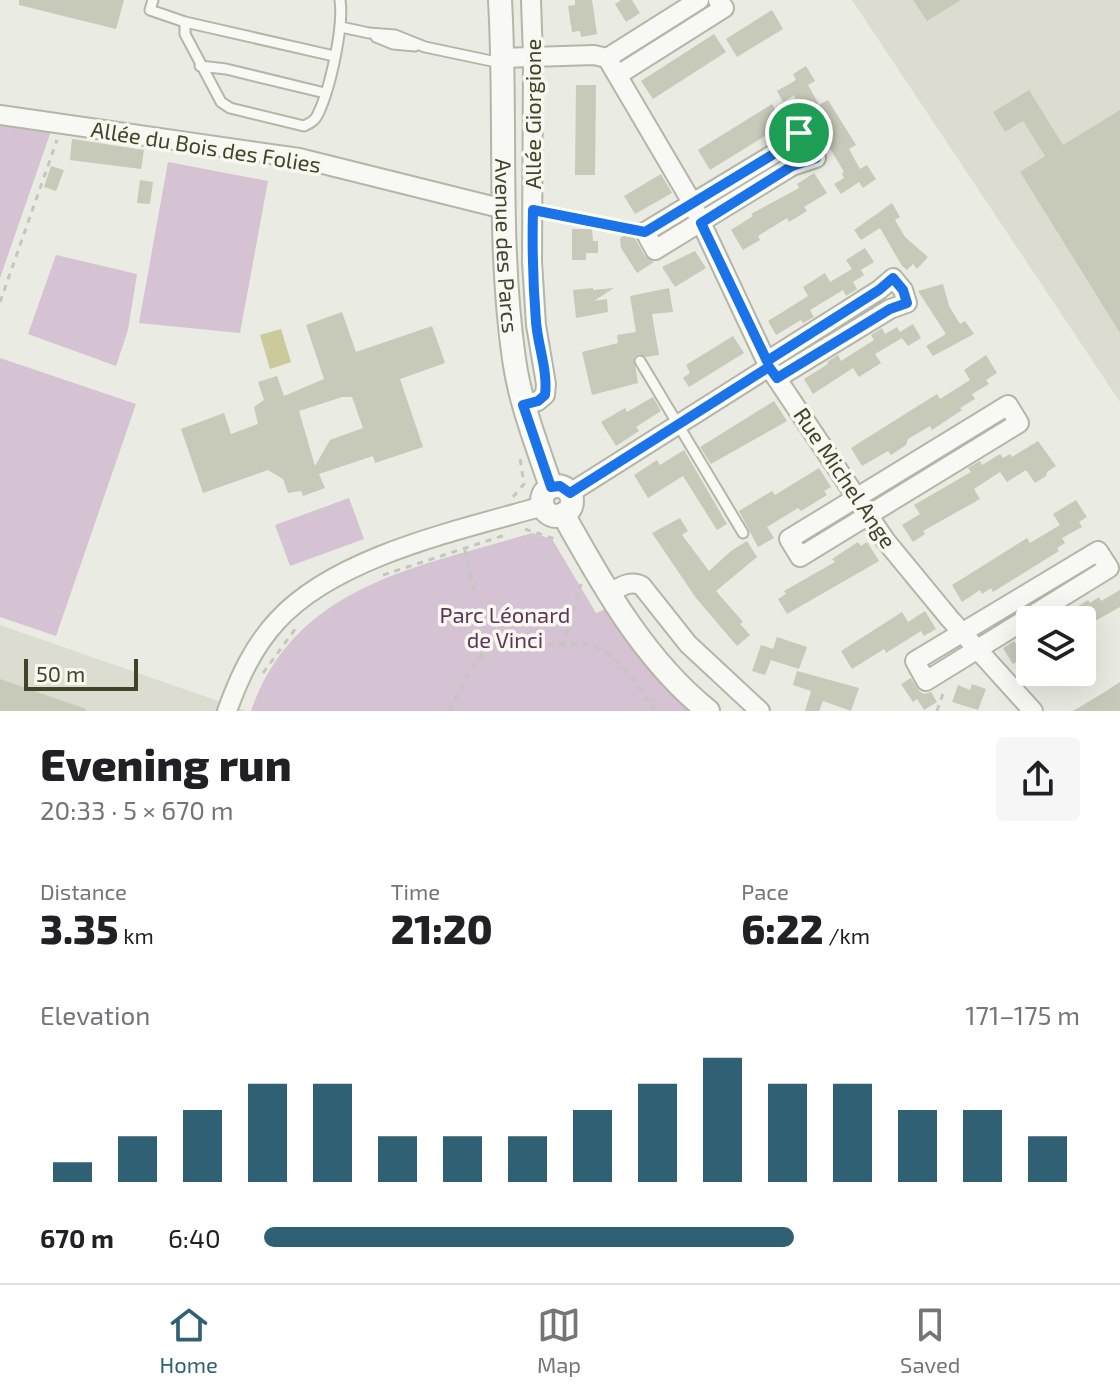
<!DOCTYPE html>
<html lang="en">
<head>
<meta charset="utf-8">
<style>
  body { margin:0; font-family:"Exo 2",sans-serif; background:#f6f6f6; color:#202124; height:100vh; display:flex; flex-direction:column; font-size:30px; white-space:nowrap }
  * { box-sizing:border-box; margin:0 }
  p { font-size:26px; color:#757577 }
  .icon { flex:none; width:44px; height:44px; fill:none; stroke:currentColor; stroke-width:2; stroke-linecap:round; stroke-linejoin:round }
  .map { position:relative; height:711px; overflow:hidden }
  .sheet { display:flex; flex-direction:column; background:#fff; flex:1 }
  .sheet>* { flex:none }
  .tools { position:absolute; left:1016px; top:606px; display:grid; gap:16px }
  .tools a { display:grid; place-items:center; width:80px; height:80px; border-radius:8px; background:#fff; box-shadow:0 8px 32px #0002; font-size:40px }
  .scale { position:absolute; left:24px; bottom:20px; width:114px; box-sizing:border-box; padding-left:8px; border:4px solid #424429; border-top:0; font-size:22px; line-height:28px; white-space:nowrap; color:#424429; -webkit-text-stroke:6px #f8f8f1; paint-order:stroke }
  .pin { position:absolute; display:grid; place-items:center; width:68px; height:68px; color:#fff; margin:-34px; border:4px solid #fff; border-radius:50%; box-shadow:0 2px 8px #0007 }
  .round { display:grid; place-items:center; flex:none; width:84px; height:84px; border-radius:8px; background:#f6f6f6 }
  .head { display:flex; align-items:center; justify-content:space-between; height:136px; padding:0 40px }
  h1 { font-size:44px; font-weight:800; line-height:60px }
  .stats { display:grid; grid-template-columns:repeat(3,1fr); gap:12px; height:136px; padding:8px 40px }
  .stats div { display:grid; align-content:center }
  .stats b { font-size:40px; font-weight:800 }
  .stats small { font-size:22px; font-weight:400 }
  .stats p { font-size:22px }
  .chart { height:224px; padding:16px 40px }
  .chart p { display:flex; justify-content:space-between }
  .chart svg { width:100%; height:144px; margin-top:8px; stroke:#2f6073; stroke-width:6 }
  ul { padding:0 40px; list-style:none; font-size:26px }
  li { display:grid; grid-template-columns:128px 96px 1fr; align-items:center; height:60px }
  li i { height:20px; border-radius:10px; background:#2f6073 }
  .menu { display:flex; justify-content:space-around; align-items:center; height:112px; border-top:2px solid #e0e0e0; background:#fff; font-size:22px; color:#757577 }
  .menu a { display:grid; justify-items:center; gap:4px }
  .menu .selected { color:#2f6073 }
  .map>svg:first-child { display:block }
  .built { fill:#dcddd0 }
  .green { fill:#d5c2d2 }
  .water { fill:#ccc99b }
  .building { fill:#c7c9b9; fill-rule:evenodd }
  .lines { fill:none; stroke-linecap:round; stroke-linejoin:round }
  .service-casing { stroke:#b4b6a7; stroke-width:13 }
  .minor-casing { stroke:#b4b6a7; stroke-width:22 }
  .tertiary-casing { stroke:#b4b6a7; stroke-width:26 }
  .path { stroke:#c5c6bc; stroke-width:3; stroke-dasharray:6 6; stroke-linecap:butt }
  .service { stroke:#f8f9f5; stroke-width:9 }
  .minor { stroke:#f8f9f5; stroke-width:18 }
  .tertiary { stroke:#f8f9f5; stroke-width:22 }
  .route-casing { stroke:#fff; stroke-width:16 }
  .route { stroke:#1a73e8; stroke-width:10 }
  .labels { text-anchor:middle; stroke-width:7; stroke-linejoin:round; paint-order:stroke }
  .street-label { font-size:22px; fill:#424429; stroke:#f8f8f1 }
  .park-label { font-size:22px; fill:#603656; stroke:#f8f8f1 }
</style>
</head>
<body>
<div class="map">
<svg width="1120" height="711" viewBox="0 0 1120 711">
  <rect width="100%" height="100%" fill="#eaebe2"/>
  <!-- built -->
  <path class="built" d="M852,0H1120V402Z
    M0,625L247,711H0Z"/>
  <!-- green -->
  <path class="green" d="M0,122L51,131L0,278Z
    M168,162L268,181L240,333L139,323Z
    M56,255L137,274L128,330L116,366L28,334Z
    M0,358L136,404L56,636L0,617Z
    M349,498L364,539L290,566L275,525Z
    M532,533L552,539L596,613L608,608L700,711H251C295,584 419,567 532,533Z"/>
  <!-- water -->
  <path class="water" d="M281,329L291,362L270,369L260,335Z"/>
  <!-- building -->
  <path class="building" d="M19,0H124L116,29L19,5Z
    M575,0H592L597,34L581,37L580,31L572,32L568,6L575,5Z
    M621,0H632L640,13L626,22L615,4Z
    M913,0H961L927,21Z
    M772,10L783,29L737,57L726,39Z
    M714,34L726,52L653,99L641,81Z
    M806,66L815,81L808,85L819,105L828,100L856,145L849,149L860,169L867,165L876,179L863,188L859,182L841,194L834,184L844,178L842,173L844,172L819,130L799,98L796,100L794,95L783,102L777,91L796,80L793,74Z
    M576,85H596L595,175H575Z
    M1029,90L1063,145L1120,110V333L1020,172L1045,156L1023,121L1005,132L993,112Z
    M772,104L784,124L710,170L698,150Z
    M72,139L144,150L141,169L70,160Z
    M51,166L64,170L56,191L44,187Z
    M814,173L827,193L804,207L807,211L789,222L787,218L758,236L760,240L743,250L731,230L753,216L751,214L799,188L797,184Z
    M661,174L672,193L635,214L624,196Z
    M140,180L153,182L150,204L137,203Z
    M892,203L900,217L895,220L905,237L928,257L917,269L913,264L907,270L902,266L880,228L861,240L854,230Z
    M572,229H592L593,241H598V253H586V260H572Z
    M634,229V237L645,256L654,262L637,273L621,248L620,238Z
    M865,248L874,262L861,270L864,275L853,282L857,289L846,296L843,290L810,310L814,317L803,323L801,320L776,335L768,321L808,296L803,287L825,273L830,282L852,269L846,260Z
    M695,251L706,268L675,287L662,267Z
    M943,284L949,306L960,324L965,321L974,334L933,356L926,346L946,334L918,291Z
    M593,288V290L614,288L594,301L607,299L608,312L576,318L573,290Z
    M669,288L673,312L652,314L659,355L646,357L639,354L634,357L638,383L592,395L582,352L618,343L617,335L636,332L630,296Z
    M342,312L356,352L432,326L445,363L400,379L423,447L375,463L373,456L319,474L325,488L303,496L301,491L288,493L283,479L268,470L203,493L181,429L224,413L231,434L258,424L254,407L264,400L258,382L277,376L284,396L324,379L306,325ZM342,397H352L363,428L330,440L315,466L299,411Z
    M913,324L921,338L908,346L902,338L875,354L881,363L859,377L853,368L813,394L804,379L828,364L827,362L838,355L841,361L874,340L871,335L882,328L885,334L897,327L900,332Z
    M733,336L744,353L689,387L683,378L690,373L686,365Z
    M986,355L997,373L986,380L989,384L972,394L975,399L960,408L962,410L932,430L930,426L908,439L906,445L891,455L888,451L862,466L851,448L937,394L940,399L970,380L964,370Z
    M653,397L661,411L636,427L639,431L616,446L601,422L625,408L627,412Z
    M774,401L787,421L711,464L700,447Z
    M1038,441L1056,466L1047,472L1046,476L1035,483L1026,470L1007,482L1000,472L974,489L980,499L923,531L925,534L913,542L902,525L920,514L914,505L971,472L968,468L980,461L982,465L1000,454L1003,458L1010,454L1012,457Z
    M684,450L727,524L717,530L683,476L648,498L634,475L657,460L660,465Z
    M819,468L831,487L824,491L827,495L801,511L798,508L767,527L774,538L758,547L739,511L772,491L775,495Z
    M1076,500L1087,517L1079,522L1082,527L1062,538L1065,543L1057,548L1059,551L993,592L991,588L982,594L980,590L962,602L952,585L1027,538L1030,543L1060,525L1053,514Z
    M680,518L688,531L682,535L709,571L731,551L747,541L757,557L716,591L743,622L740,624L750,635L737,646L696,598L652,533Z
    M858,542L861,546L867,542L879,561L787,614L778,599L786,594L784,591L835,562L832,559Z
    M1120,590V607L1088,625L1084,620H1056L1060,617L1058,614L1070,606L1072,610L1088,600L1090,603L1099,597L1101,601Z
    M925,611L936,629L924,636L921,631L886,653L884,649L852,669L841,651L902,612L908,622Z
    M1030,636V654L1013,664L1003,648L1014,641L1016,644Z
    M777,637L807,647L799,669L771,660L765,675L752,671L761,645L773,649Z
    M797,671L859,688L851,711L823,701L819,711H805L811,691L793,685Z
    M911,678L919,691L924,694L931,692L937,702L924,710L917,699L913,702L901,684Z
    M0,679L86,709L85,711H0Z
    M1120,682V711H1073L1103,693Z
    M972,684L986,689L978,710L952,702L958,685L970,690Z"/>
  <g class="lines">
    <!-- service casing -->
    <g class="service-casing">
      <path id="service" d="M153,0L150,10L185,22L334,56
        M185,22V34L221,102L230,108L304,126C310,123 315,121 318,114C330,89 344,27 340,0
        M341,27L369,33L395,35L425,47L501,63
        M376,37L393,44L415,46
        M200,66L226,69L325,93
        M640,361L743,533"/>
    </g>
    <!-- minor casing -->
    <g class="minor-casing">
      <path id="minor" d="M503,58L594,55L607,58L690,199L769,367L885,540L950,619L1033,711
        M607,58L699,0
        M618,75L724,8L718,0
        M0,115L299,158L504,209
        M799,133L816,158L792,166L655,250L645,232L782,149Z
        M767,361L879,290L893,278L903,290L907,303L890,309L777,378
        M523,405L538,401L545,395L546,384L536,325L532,262L533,57L531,0
        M1008,405L1019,423L800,557L789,539Z
        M570,493L769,367
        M1098,551L1109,568L926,681L915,661Z
        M608,594C619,588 630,579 642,586L688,644L760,711
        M227,711C239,678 253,647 277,621C336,556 460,530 543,506"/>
    </g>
    <!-- tertiary casing -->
    <g class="tertiary-casing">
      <g id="tertiary">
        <path id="s1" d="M500,0C507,119 497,240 514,359C520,403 537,445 551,487"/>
        <circle cx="557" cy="501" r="15"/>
        <path d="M563,514C602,584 644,660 708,711"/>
      </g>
    </g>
    <!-- path -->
    <path class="path" d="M549,213L632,229
      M0,302L57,140
      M513,497L524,484L520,458
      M525,529L555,539
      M465,550L474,590
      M383,575L505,535
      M563,646L581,584
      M263,673L296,628
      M450,711C461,687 471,659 496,646L583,644C618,649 636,684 655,711
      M937,711L945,688"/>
    <!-- service -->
    <use href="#service" class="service"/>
    <!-- minor -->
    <use href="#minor" class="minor"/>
    <!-- tertiary -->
    <use href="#tertiary" class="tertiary"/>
  </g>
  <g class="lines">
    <!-- route casing -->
    <g class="route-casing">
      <path id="route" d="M799,133L816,158L792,166L701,223L767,361L879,290L893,278L903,290L907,303L890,309L777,378L769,367L570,493L560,486L551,487L523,405L538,401L545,395C548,371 538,346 536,322C533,284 532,247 533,210L645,232L782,149Z"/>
    </g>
    <!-- route -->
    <use href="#route" class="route"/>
  </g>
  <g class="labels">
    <!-- street labels -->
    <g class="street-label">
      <text transform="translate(533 114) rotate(-90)" y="8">Allée Giorgione</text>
      <text transform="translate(206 147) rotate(9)" y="8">Allée du Bois des Folies</text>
      <text dy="8" stroke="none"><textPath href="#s1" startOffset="246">Avenue des Parcs</textPath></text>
      <text transform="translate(845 478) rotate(56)" y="8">Rue Michel Ange</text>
    </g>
    <!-- park labels -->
    <g class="park-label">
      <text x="505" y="623">Parc Léonard<tspan x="505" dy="25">de Vinci</tspan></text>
    </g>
  </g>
</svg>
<div class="tools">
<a><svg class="icon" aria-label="layers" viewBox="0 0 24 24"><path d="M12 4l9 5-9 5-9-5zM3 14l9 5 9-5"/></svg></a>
</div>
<div class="scale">50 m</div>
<div class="pin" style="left:799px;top:133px;background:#1e9e55"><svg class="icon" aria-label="arrive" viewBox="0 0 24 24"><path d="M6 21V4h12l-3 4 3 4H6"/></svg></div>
</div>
<section class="sheet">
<div class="head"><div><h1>Evening run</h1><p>20:33 · 5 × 670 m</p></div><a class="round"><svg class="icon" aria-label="share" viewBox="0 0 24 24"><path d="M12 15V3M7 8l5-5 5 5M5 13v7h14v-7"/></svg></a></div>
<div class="stats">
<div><p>Distance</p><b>3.35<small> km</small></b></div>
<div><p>Time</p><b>21:20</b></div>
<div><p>Pace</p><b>6:22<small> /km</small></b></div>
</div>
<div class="chart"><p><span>Elevation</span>171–175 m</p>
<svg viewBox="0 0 160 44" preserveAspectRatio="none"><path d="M5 44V38M15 44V30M25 44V22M35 44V14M45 44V14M55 44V30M65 44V30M75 44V30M85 44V22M95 44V14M105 44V6M115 44V14M125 44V14M135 44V22M145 44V22M155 44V30"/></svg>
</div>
<ul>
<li><b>670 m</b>6:40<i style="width:65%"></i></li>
</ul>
</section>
<nav class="menu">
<a class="selected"><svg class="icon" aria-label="home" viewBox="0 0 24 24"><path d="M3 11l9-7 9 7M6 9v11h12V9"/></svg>Home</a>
<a><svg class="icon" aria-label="map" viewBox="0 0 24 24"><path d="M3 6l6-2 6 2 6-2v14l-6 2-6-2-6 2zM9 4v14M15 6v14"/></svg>Map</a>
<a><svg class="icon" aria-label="saved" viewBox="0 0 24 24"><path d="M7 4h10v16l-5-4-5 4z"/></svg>Saved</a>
</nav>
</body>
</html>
